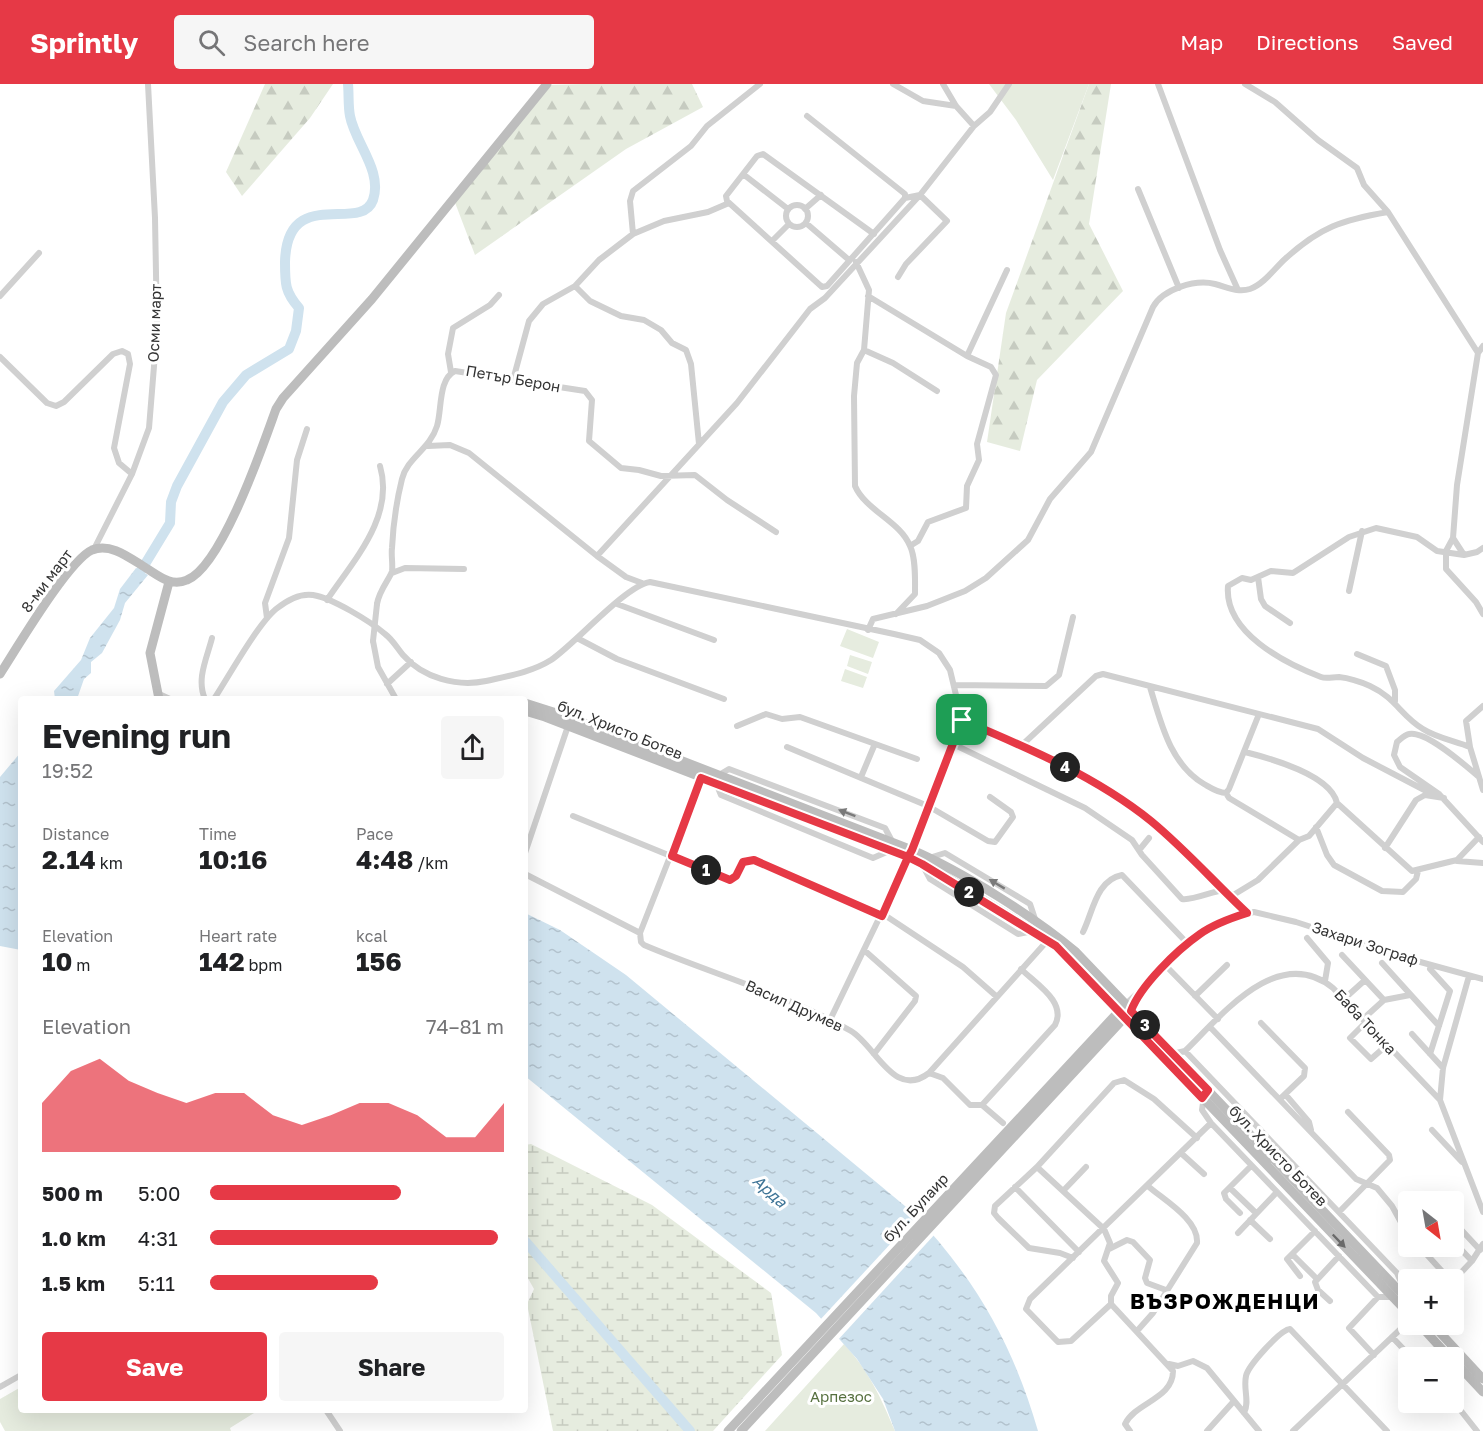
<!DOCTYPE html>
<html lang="en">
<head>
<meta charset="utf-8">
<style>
  body { margin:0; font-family:"Golos Text",sans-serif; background:#f6f6f6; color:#202124; height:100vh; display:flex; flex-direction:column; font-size:22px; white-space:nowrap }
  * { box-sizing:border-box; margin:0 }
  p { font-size:20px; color:#757577 }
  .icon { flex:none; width:33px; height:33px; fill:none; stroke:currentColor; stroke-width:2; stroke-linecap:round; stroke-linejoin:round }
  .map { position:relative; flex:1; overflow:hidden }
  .details { position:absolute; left:18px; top:612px; width:510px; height:717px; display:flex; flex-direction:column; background:#fff; border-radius:6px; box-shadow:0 6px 24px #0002 }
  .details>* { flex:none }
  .needle { width:39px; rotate:149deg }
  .controls { position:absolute; left:1398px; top:1107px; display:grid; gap:12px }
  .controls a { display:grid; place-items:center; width:66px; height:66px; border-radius:6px; background:#fff; box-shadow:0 6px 24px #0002; font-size:30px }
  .pin { position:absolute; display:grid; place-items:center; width:51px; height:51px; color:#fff; margin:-26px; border-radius:12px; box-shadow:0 3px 9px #0006 }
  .km { position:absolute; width:30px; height:30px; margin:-15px; border-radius:50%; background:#222; color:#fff; font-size:16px; line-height:30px; text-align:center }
  .round { display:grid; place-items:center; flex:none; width:63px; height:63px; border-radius:6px; background:#f6f6f6 }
  .head { display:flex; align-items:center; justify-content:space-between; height:102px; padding:0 24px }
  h1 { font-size:33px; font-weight:700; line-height:45px }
  .metrics { display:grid; grid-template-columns:repeat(3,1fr); gap:9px; height:102px; padding:6px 24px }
  .metrics div { display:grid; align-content:center }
  .metrics b { font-size:26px; font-weight:700 }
  .metrics small { font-size:16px; font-weight:400 }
  .metrics p { font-size:16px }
  .chart { height:168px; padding:12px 24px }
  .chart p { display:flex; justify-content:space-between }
  .chart svg { width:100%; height:108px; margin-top:6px; fill:#e63946; opacity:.7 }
  .primary-button { display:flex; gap:12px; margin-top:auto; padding:12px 24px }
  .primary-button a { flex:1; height:69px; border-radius:6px; background:#e63946; color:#fff; font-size:24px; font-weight:700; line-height:69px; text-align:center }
  .primary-button a+a { background:#f6f6f6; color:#202124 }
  ul { padding:0 24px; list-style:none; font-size:20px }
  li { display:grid; grid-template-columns:96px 72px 1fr; align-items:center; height:45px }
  li i { height:15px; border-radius:8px; background:#e63946 }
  header { display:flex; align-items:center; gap:36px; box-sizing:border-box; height:84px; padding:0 30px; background:#e63946; color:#fff }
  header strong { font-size:28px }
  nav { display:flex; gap:33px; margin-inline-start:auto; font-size:21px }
  .search { width:420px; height:54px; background:#f6f6f6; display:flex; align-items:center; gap:15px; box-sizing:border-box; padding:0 21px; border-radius:6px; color:#757577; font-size:22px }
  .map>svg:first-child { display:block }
  .green { fill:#e6ecdf }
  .forest { fill:url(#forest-firs) }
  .wetland { fill:url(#wetland-marsh) }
  .water { fill:url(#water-ripples) }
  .pier { fill:#fff }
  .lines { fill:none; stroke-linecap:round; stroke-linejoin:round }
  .river { stroke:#cfe2ee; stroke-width:10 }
  .street { stroke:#d0d0d0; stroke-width:6 }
  .secondary { stroke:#bdbdbd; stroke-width:9 }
  .street-bridge { stroke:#d0d0d0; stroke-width:6 }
  .oneway { fill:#7a7a7a }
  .oneway2 { fill:#6a6a6a }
  .route-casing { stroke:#fff; stroke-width:12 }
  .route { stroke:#e63946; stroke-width:8 }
  .labels { text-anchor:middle; stroke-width:6; stroke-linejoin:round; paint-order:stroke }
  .street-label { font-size:15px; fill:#333; stroke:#fff }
  .park-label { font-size:15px; fill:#56703f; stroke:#fff }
  .water-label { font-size:16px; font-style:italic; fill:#3f7597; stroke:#fff }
  .district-label { font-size:21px; font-weight:bold; letter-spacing:1.5px; fill:#000; stroke:#fff }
</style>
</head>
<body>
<header>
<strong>Sprintly</strong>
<div class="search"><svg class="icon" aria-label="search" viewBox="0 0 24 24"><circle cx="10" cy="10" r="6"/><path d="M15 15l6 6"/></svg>Search here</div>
<nav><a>Map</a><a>Directions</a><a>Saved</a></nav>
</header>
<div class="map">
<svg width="1483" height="1347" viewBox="0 0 1483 1347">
  <defs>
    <pattern id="forest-firs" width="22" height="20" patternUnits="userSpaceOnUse" patternTransform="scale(1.5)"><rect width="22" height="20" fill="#e6ecdf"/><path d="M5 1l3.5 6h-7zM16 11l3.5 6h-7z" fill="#c6cbc0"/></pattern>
    <pattern id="wetland-marsh" width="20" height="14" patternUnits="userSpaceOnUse" patternTransform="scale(1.5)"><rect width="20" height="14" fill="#e6ecdf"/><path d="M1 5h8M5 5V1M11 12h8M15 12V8" fill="none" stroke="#c6cbc0"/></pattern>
    <pattern id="water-ripples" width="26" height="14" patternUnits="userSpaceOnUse" patternTransform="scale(1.5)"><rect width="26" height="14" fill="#cfe2ee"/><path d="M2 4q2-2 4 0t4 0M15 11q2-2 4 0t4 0" fill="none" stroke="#b2c2cd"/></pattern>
  </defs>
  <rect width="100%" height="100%" fill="#fff"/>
  <!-- green -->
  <path class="green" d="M989,0H1089L1053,96L1016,36Z
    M847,545L879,558L873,574L840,562Z
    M850,571L872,578L868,590L847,582Z
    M845,585L867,593L863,604L841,597Z
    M844,1260C869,1287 881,1314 895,1347H765Z
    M21,1303V1326H259L230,1344L231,1347H5L0,1338V1315Z"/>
  <!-- forest -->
  <path class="forest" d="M265,0H333L310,34L242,112L226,88Z
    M583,0H692L703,23L626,65L475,171L454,116L546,1Z
    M1089,0H1111L1089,140L1123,207L1037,296L1020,367L987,358L1006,229Z"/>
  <!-- wetland -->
  <path class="wetland" d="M531,1060L652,1121L771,1209L782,1271L713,1347H553L527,1220L534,1205L525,1189V1061Z"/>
  <!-- water -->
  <path class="water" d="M136,484L148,491L125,519L120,536L102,569L91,578V589L84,595L77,615H55L54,607L81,576L90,554L114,524L120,505Z
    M21,668V866L0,862V693Z
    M525,829L560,846L626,891L911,1127C974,1192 1013,1260 1038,1347H895L883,1315L857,1275L816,1229L525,992Z"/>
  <!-- pier -->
  <path class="pier" d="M918,1130L936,1149L837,1257L819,1237Z"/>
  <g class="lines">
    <!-- river -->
    <path class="river" d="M139,490L170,439L171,418L177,402L223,318L246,291L289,265L296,247L299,224C285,208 285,200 285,178C287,100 361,150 373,116C383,87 355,59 350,32C348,22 349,11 348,0
      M525,1157L690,1347"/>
    <!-- street -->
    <path class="street" d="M893,0L923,17L956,22
      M943,0L956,22L974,42
      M1158,0L1220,166L1238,206
      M1245,0L1275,18L1318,56L1357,84L1364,101L1388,128L1478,269
      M807,32L905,110V114L827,202L822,203L727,117L726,112L757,72L763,70L874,150
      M743,90L788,125
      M1138,105L1179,204
      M905,114L920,111L974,42L990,28L1009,0
      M786 132a11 11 0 1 1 22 0a11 11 0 1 1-22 0Z
      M805,125L821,111
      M806,139L849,176
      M633,150L630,117L633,107L691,62L707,42L760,0
      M772,157L789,140
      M856,178L869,206L864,266L857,279L854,312L855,402C866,427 900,437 910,462C916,474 915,496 915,510L896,530
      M575,202L590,217L621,232L644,236L661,246L672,259L686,266L691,280L699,360
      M0,212L39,169
      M868,212L967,272L991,283L996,291L977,360L979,376L967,402L966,424L928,438L918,457L910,462
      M1483,262L1478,269L1457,401L1453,454L1464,471L1477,468L1483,464
      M864,266L893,279L937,307
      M967,272L1007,186
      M0,273L47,319L56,322L64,318L113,270L122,267L128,270L130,280L114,364L119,379L132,390
      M451,288L448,270L453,244L490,221L499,211
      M513,296L529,237L543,220L575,202L599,176L633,150L664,137L708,128L729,119
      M428,362L450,361L469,369L597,472L626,493L642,499
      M1453,454L1446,467V485L1476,518L1483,530
      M94,465L132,390L149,344L157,245L155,134L148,0
      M1464,471L1437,467L1417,453L1376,444L1349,453L1293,489L1271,487L1251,496L1242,494L1228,502C1224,548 1284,579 1321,593C1326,595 1333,593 1339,593C1348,594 1361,598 1370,602C1396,614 1401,632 1423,645C1437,654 1455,657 1470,663L1483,706
      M597,472L737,319L810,225L825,214L920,111L947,137L906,180L898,193
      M392,489L405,484L464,485
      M1258,493L1261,515L1265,522L1290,539
      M1349,507L1362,447
      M327,516C353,477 395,433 380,382
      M377,520C379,506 391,493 392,487C393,480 391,471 392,464C393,444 397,415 402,395C407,374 430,365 437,342C442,326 438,295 455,287L585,307L592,316L589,357L621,384L639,386L661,392L695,391L727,416L776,448
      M617,520L714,556
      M267,534L265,519L289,454L297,376L307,345
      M868,546L873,535L927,522L965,507L986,494L1028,456L1050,415L1091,368L1153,223C1163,205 1195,195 1215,200C1227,203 1238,209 1250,205C1264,200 1275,184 1285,175C1320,143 1342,136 1388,128
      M577,554L617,575L724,615
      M373,557L378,583L396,615
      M1357,570L1386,582L1395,606V617
      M387,600L411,578
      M954,601L1046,602L1059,591L1073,533
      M1150,603C1161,639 1170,680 1204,700C1211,704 1218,709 1226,709L1229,705L1259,630
      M159,610L170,615
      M205,615C196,595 207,574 212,554
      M214,615C229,592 257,541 276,525C286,517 300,509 313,511C332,514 370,537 385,550C393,556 397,564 403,571C423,594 457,603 486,597C508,592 532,588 551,576C576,559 625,502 650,498L894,550L920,556L939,569L950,586L962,636L912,766L830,936
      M962,636L1022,661L1108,706L1167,750L1247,829
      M737,642L766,630L782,635L800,633L917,675
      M953,660L1085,724L1132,756L1142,771L1182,815C1191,817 1211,808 1223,806
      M1022,661L1096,592L1103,590L1318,645L1363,674L1430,709L1439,710
      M787,663L928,722L988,757L995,758L1013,733L1011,728L990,713
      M1470,663L1466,637L1483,622
      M1245,668C1269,674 1331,691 1337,719L1412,787L1457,776L1479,753
      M719,691L729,685L885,744L893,759
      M861,693L874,662
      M1479,693C1466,682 1426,646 1409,650C1404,651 1401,655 1397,658L1394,671L1400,683L1439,710L1483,758
      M716,699L721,711L873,774L889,767
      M1226,709L1229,714L1299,756
      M573,732L727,795H734L745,776H754L882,832
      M1316,743L1327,771L1334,781L1382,807L1403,808L1416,795L1418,787
      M1385,764L1416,716L1425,711L1444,714
      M1140,765L1149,754
      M525,769L568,642
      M929,774L945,769L1030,820L1036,838
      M1457,777L1483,779
      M922,780L930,795L1018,850L1033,847
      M525,790L640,849L641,858L644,861C712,890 786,910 851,947C876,962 894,1016 929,989L1048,856
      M1230,813L1258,796L1299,756L1309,752L1337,719
      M883,830L963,883L996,912
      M1083,848C1093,828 1096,796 1122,791L1188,860
      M640,849L702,691
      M1307,854L1328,879L1325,897
      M864,866L916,912L915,917L874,970
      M1342,871L1384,916
      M1382,879L1439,942
      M1166,882L1218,935
      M1430,885L1450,907L1430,970
      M1469,892L1443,984L1440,1016L1483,1128
      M1195,912L1227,881
      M1344,915L1364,897
      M1125,921L1200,850L1233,833L1254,828L1296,838L1413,876L1483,895
      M1363,935L1384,916L1410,911
      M1366,938L1350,954L1371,975L1387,961
      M1261,939L1305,984L1304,992L1280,1015
      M1210,943L1356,1095L1377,1104L1392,1122L1408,1151
      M1412,950L1443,984
      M1185,967L1397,1189L1402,1200L1401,1208
      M1172,970L1185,967C1221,932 1278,859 1333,904L1440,1016
      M929,989L943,994L970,1021H982L1003,1039
      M1285,1010L1309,1038L1311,1046
      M1204,1012L1202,1026L1211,1039L1378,1213H1394
      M982,1021L1055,941C1067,918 1036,900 1021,885
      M1432,1046L1462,1078
      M1182,1070L1204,1090
      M1037,1083L1104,1145L1110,1159L1104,1177L1118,1199L1111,1212V1220L1173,1287C1173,1315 1136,1318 1125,1340L1130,1347
      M1015,1103L1079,1168
      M1230,1104L1256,1129
      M1063,1107L1086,1083
      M1426,1118L1431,1115L1434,1118
      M1339,1128L1390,1076L1389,1071L1348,1028
      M1240,1129L1226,1115L1224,1109L1251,1082
      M1250,1136L1270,1155
      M1454,1138L1480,1166
      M1238,1149L1277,1108
      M1454,1158L1472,1177
      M1419,1162L1450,1196
      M1109,1165L1127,1156L1133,1158L1150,1176L1145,1194L1147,1199L1166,1206
      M1292,1170L1317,1195
      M1073,1174L1060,1169L1029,1164L998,1134L994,1129L995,1122L1037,1083L1114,999L1124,996L1154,1015L1197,1054
      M1300,1192L1287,1175L1315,1147
      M1454,1196L1472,1177L1483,1160
      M1330,1217L1318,1206L1315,1198L1339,1172
      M1111,1220L1071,1257L1058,1258L1026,1225L1030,1215L1211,1039
      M1137,1247L1153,1229L1197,1159C1199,1136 1164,1116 1149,1103
      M1392,1253L1412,1274
      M1374,1271L1349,1244L1378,1213
      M1169,1280L1178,1282L1193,1277L1207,1284L1259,1347
      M0,1303L21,1291
      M1454,1318L1477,1347
      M326,1326L340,1347
      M1244,1329C1250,1317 1243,1306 1246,1292C1248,1282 1280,1246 1290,1245L1387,1347
      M1207,1347L1234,1317
      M1293,1347L1408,1238"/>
    <!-- secondary -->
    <path class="secondary" d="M0,590C17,564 68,477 92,466C111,458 131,475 146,484C159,492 171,503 187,496C222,482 263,361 276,325L283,314L372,215L547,0
      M159,615L150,569L169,498
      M525,619L569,633L912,766C963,788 1033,832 1076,868L1408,1216
      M525,627L545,633L908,773L945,792L1048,856L1089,895L1408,1229
      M1419,1240L1450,1274
      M1432,1240L1483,1295
      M1454,1277L1483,1308
      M728,1347L1121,925
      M741,1347L1127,931"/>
    <!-- street-bridge -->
    <path class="street-bridge" d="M373,557L377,520"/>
  </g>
  <!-- one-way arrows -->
  <defs><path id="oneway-solid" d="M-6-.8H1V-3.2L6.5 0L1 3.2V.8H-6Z" transform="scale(1.5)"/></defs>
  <g class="oneway">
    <use href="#oneway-solid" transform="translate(847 729) rotate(-159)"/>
    <use href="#oneway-solid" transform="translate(997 800) rotate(-149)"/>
  </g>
  <use class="oneway2" href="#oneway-solid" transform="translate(1339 1157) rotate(46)"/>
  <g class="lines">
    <!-- route casing -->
    <g class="route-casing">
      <path id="route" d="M962,636L912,766L908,773L882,832L754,776L743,778L736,792L730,796L672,772L701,694L908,773L922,780L1056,862L1202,1014L1208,1006L1131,927C1140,902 1177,866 1200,850C1214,840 1231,834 1247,829C1215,799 1185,765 1151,737C1095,692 1028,664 962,636"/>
    </g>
    <!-- route -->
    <use href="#route" class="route"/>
  </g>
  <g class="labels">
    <!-- street labels -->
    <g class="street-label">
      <text transform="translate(155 239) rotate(-88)" y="5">Осми март</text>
      <text transform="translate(513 295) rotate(10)" y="5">Петър Берон</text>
      <text transform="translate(47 497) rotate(-53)" y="5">8-ми март</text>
      <text transform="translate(620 646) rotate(22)" y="5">бул. Христо Ботев</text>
      <text transform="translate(1365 860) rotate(18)" y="5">Захари Зограф</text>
      <text transform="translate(794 922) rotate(24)" y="5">Васил Друмев</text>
      <text transform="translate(1365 938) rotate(47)" y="5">Баба Тонка</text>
      <text transform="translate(1278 1072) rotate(46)" y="5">бул. Христо Ботев</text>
      <text transform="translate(916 1124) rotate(-47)" y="5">бул. Булаир</text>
    </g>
    <!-- park labels -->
    <g class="park-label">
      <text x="841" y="1318">Арпезос</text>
    </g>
    <!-- water labels -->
    <g class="water-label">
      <text transform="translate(770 1107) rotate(42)" y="6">Арда</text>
    </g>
    <!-- district labels -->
    <g class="district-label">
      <text x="1225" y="1225">ВЪЗРОЖДЕНЦИ</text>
    </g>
  </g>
</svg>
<div class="controls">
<a><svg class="needle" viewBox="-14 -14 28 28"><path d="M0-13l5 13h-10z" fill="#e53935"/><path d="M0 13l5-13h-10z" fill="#757577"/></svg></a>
<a>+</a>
<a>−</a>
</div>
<div class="pin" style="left:962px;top:636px;background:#1e9e55"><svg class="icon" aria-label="arrive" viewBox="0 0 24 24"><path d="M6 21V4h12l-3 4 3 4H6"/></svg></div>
<b class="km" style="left:706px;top:786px">1</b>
<b class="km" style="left:969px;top:808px">2</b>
<b class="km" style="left:1145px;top:941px">3</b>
<b class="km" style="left:1065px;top:683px">4</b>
<section class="details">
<div class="head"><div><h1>Evening run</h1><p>19:52</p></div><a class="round"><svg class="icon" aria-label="share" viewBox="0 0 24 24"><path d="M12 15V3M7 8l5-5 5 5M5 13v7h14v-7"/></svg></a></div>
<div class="metrics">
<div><p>Distance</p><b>2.14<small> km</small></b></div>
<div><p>Time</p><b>10:16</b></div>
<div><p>Pace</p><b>4:48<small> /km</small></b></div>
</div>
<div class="metrics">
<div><p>Elevation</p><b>10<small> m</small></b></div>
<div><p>Heart rate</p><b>142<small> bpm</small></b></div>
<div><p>kcal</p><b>156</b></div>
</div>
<div class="chart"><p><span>Elevation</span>74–81 m</p>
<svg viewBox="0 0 160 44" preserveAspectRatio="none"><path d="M0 44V24L10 11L20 6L30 15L40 20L50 24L60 20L70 20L80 29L90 33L100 29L110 24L120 24L130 29L140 38L150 38L160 24V44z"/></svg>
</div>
<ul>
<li><b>500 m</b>5:00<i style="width:65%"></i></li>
<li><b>1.0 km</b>4:31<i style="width:98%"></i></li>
<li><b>1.5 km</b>5:11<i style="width:57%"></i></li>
</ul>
<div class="primary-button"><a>Save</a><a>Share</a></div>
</section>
</div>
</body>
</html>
